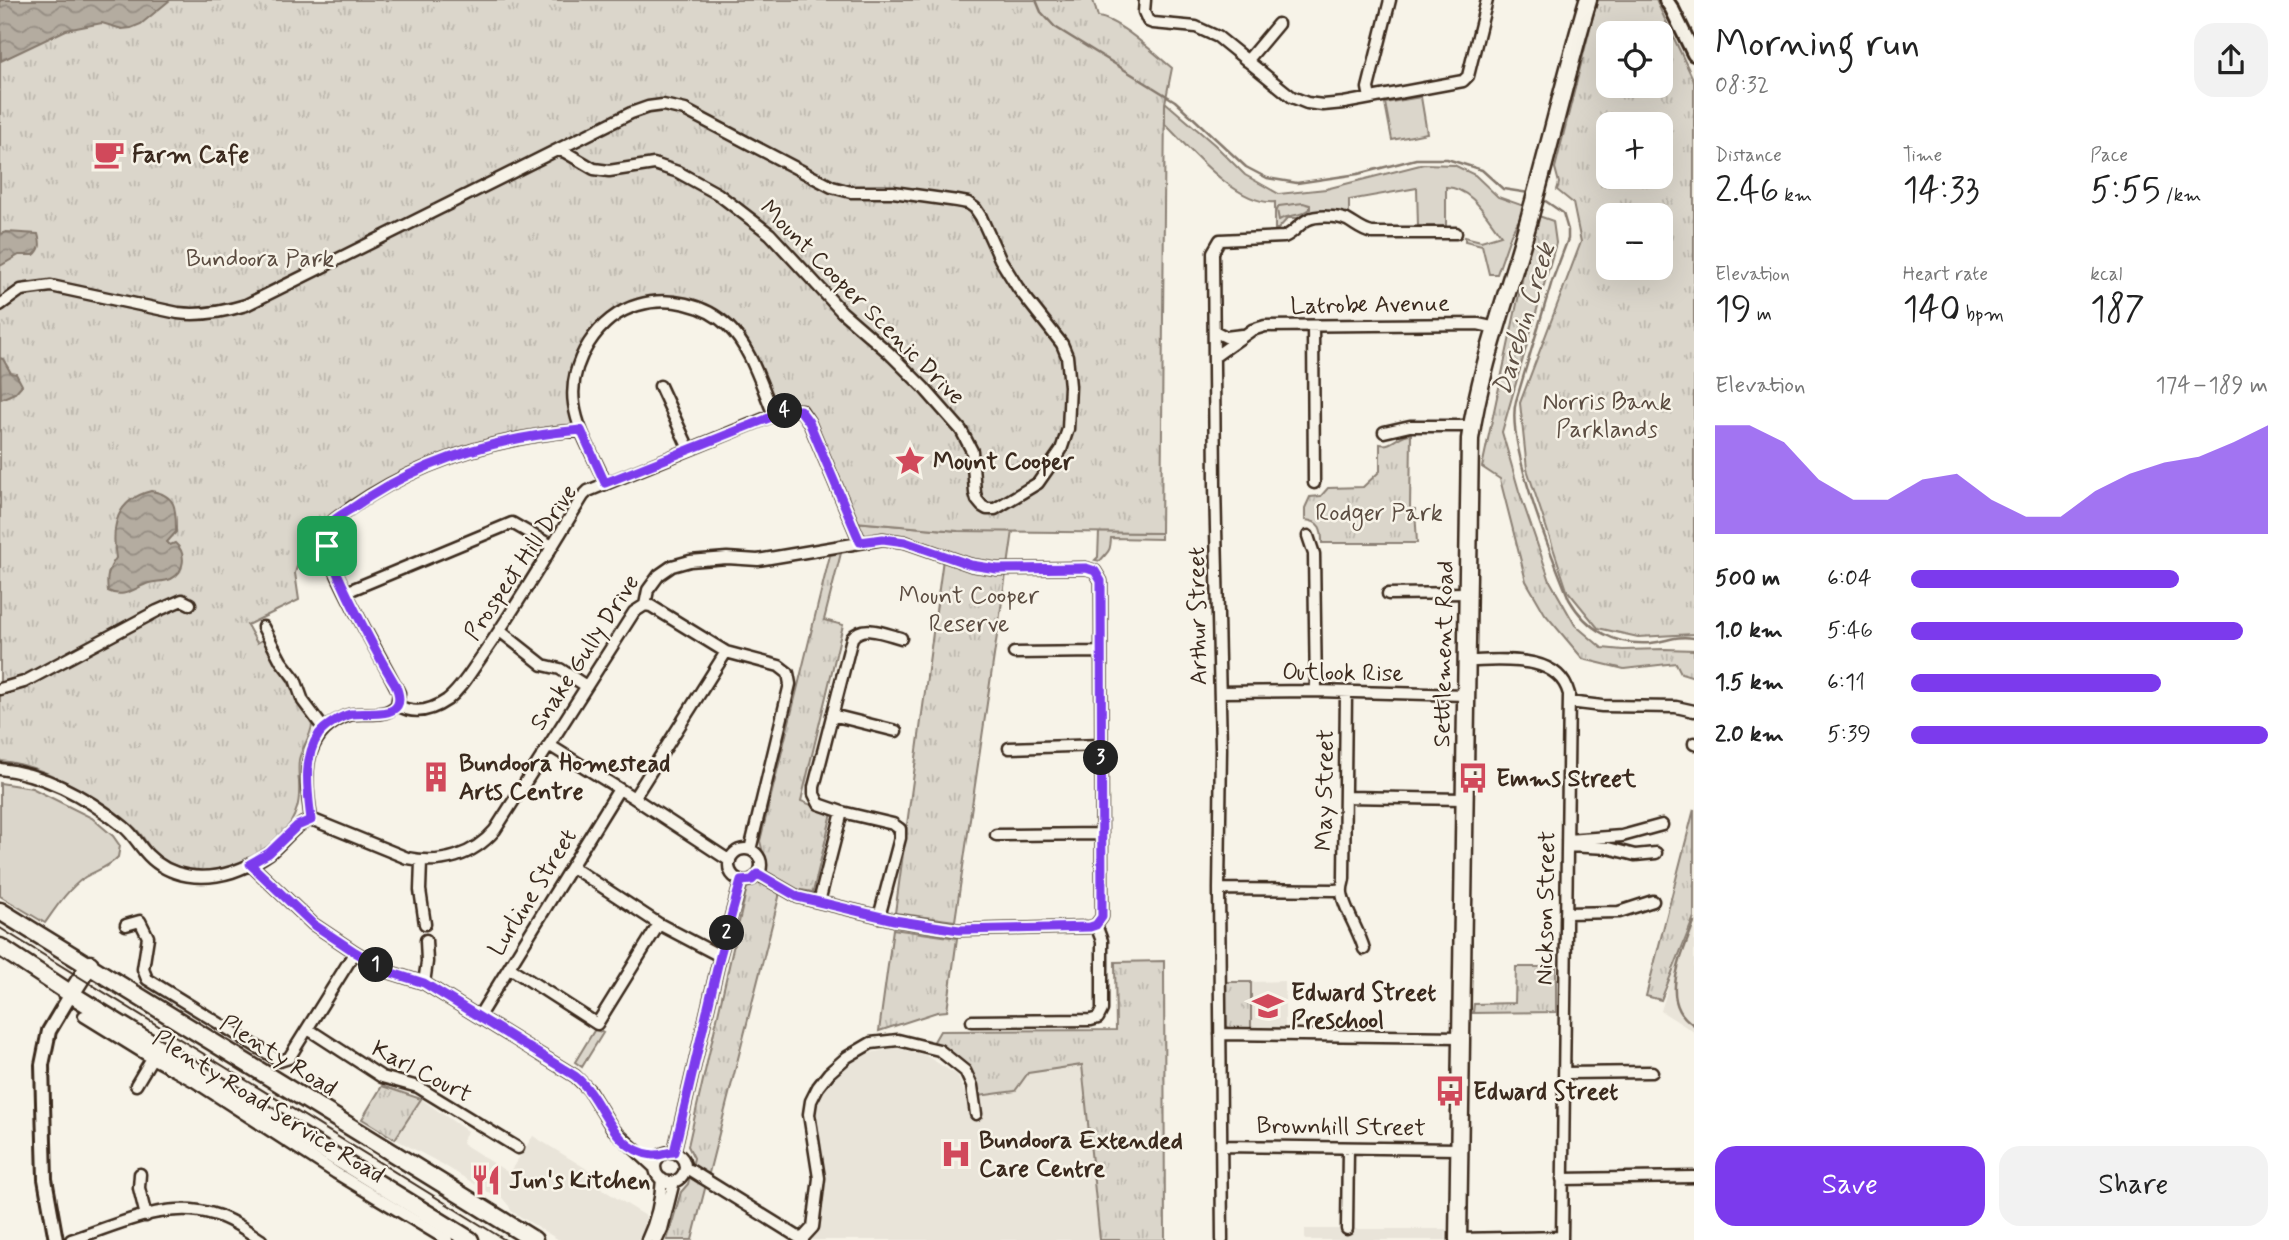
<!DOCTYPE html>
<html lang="en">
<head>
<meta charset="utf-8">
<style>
  body { margin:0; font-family:Mynerve,sans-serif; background:#f2f2f2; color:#222; height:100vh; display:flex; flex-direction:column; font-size:26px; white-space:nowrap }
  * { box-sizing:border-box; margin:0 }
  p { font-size:23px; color:#767676 }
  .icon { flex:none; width:38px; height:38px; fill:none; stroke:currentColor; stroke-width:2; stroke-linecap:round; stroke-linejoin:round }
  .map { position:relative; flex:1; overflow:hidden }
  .drawer { display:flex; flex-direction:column; background:#fff; width:595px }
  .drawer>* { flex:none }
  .controls { position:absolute; left:1596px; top:21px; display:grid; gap:14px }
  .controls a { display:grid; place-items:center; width:77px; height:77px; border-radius:14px; background:#fff; box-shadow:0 7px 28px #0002; font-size:35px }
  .pin { position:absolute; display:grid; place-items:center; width:60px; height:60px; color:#fff; margin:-30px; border-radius:14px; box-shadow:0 4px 10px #0006 }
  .km { position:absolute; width:35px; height:35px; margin:-18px; border-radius:50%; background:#222; color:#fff; font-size:19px; line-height:35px; text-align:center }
  .round { display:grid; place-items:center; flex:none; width:74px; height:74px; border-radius:21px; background:#f2f2f2 }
  .headline { display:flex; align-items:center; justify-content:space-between; height:119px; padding:0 21px }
  h1 { font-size:38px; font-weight:600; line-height:52px }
  .metrics { display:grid; grid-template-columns:repeat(3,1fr); gap:10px; height:119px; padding:7px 21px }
  .metrics div { display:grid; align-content:center }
  .metrics b { font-size:35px; font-weight:600 }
  .metrics small { font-size:19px; font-weight:400 }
  .metrics p { font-size:19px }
  .chart { height:196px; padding:14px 21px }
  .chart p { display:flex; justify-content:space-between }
  .chart svg { width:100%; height:126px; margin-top:7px; fill:#7c3aed; opacity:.7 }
  .cta { display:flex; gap:14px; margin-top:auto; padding:14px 21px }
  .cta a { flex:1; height:80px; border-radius:21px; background:#7c3aed; color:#fff; font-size:28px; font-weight:600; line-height:80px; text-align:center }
  .cta a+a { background:#f2f2f2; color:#222 }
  ul { padding:0 21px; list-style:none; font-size:23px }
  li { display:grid; grid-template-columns:112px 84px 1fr; align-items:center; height:52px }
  li i { height:18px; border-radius:9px; background:#7c3aed }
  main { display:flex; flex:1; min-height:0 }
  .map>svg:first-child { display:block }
  .built { fill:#e9e4d9 }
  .grass { fill:#dbd6cb; stroke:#8b8074; stroke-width:2 }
  .park { fill:url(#park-tufts); stroke:#8b8074; stroke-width:2; fill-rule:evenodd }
  .water { fill:url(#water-waves); stroke:#84786c; stroke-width:2 }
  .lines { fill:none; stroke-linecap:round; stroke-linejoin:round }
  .stream { stroke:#84786c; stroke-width:2.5 }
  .minor-casing { stroke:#3b2a1e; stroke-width:15 }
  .tertiary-casing { stroke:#3b2a1e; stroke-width:18 }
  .primary-casing { stroke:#3b2a1e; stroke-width:21 }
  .trunk-casing { stroke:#3b2a1e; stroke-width:21 }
  .minor { stroke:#f7f3e8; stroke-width:10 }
  .tertiary { stroke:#f7f3e8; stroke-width:12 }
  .primary { stroke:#f7f3e8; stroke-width:16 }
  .trunk { stroke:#f7f3e8; stroke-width:16 }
  .tram { stroke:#3b2a1e; stroke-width:2 }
  .route-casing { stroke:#fff; stroke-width:14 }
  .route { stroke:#7c3aed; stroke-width:9 }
  .labels { text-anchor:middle; stroke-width:5; stroke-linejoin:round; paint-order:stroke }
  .poi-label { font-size:24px; font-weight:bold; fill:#3b2a1e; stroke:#f7f3e8; text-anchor:start }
  .park-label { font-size:24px; fill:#5b4c41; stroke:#f7f3e8 }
  .street-label { font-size:24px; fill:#3b2a1e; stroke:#f7f3e8 }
  .water-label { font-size:26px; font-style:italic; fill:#5f5145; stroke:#f7f3e8 }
</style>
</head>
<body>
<main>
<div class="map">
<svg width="1694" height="1240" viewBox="0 0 1694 1240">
  <defs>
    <pattern id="park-tufts" width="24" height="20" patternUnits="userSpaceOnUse" patternTransform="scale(1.75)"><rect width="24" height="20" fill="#dbd6cb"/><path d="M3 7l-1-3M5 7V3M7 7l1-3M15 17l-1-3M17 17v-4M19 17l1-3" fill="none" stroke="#bdb8ae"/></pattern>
    <pattern id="water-waves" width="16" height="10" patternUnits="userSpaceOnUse" patternTransform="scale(1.75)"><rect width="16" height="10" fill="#b4aca0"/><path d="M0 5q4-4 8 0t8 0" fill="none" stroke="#948c82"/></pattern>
  </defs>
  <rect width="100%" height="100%" fill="#f7f3e8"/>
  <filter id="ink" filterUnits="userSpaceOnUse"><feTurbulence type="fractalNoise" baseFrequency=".0143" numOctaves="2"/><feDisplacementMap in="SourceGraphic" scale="14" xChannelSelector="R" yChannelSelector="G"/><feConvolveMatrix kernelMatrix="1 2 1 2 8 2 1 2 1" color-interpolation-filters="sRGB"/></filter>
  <g filter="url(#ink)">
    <!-- built -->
    <path class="built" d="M1694,906V1032L1661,1011L1687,923Z
      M1285,981V1031H1251V982Z
      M896,1048L925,1055L957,1075L967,1098L1015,1091L1028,1073L1082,1064L1100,1240H813V1237L818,1230L823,1196L821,1168L813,1113L816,1098L835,1075L863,1054Z
      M421,1099L467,1131L462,1143L509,1173L533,1136L595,1174L602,1189L646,1216V1225L638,1240H559L511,1211L509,1206L498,1193L491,1194L442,1164L395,1139Z
      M1305,1229H1446V1240H1305Z"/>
    <!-- grass -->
    <path class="grass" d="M1421,97L1427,133L1392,140L1385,103Z
      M1165,102L1215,145L1245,175L1279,194L1326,189L1424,164L1454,165L1475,175L1498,197L1524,206L1520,218L1511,234L1497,274H1489L1482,245L1465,241V237L1481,241L1501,235C1486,216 1472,188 1446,187V226H1418L1417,188L1349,200V214L1312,212L1301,218H1288L1278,229H1275V202C1237,206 1190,149 1165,124Z
      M855,522L958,531H1013L1008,566L967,560L906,536L866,535L861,532Z
      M1099,532L1161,533V539L1111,538C1110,553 1109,550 1100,561L1095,560L1098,557Z
      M0,783L32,788L92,818L113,836L120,846L118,857C109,867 97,870 85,877C68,889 57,906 45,923L0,896Z
      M595,1029L603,1033L582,1067L575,1062Z"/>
    <!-- park -->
    <path class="park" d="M0,0H1093L1098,17C1118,19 1155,54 1172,68L1165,103L1161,533L958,531L855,522L811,415L804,405L793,403L778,407L774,402C754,353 739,303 677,297C662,295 643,296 629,303C615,311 594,336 581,348L574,421L571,425L527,432L457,451L332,518L317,530L302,551L295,573L299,600L247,625L257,643L262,640L266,642L312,725C311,737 301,748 299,760C297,776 302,792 297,808C285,850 227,881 185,869C176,867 163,860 156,854C148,847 144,837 136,829C105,800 43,764 0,761Z
      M1597,0H1656L1694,81V634L1638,637L1598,628L1567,590L1527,469L1520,403L1581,242L1573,203L1557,190L1559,183L1555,168ZM1608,33H1661V86H1608ZM1661,124V177H1608V124ZM1608,215H1661V268H1608Z
      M1303,203L1310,205V209C1301,217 1290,214 1279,220L1277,210L1279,206Z
      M1536,215L1553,221L1556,243L1502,432L1519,491L1550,581L1575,625L1602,648L1623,650L1665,649L1694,650V677L1681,673L1676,663L1624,669L1583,659L1545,614L1526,581L1500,479L1482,467Z
      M1411,434L1410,509H1415L1417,543H1322C1322,530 1321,521 1305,520V508L1310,497L1321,496L1328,488L1363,487L1380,471V444C1393,447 1398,434 1411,434Z
      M841,553L824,620L843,625L801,801L832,813L813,892L795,889L780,880L779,897L692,1240H667L681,1192L688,1184L694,1158L688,1146L747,887L756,882L766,865L760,841L830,555Z
      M943,559L967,569L1006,574L955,921L895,913Z
      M1694,809V917L1661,1000L1646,996Z
      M893,929L957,938L947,1011L937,1012L879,1031Z
      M1164,961L1165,1240H1100L1082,1065L1028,1073L1015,1091L979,1096C972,1069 958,1056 933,1043L940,1031L1116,1030L1115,962Z
      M1516,967H1556V1012L1473,1013L1474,1004L1515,1003Z
      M1225,982H1251V1031H1233L1225,1025Z
      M382,1086L421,1099L395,1139L362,1119Z"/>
    <!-- water -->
    <path class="water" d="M0,0H170L141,24L131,28L122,29L102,23L66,30L1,61Z
      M6,232L38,234C41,244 41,249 34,255H19L0,266V234Z
      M0,358L3,359L11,373L16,374L22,385L15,393L1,399Z
      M151,491C177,495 176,509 176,532L167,542L170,545L175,543C187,553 185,572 171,579C164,582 156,581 149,583C134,588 124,599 108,591C106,578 108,569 116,558C111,526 116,500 151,491Z"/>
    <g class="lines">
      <!-- stream -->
      <path class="stream" d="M1036,0L1041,12L1055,27L1175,101L1246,167L1267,178L1297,183L1358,174L1416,159H1447L1482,170L1503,189L1529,193
        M1541,198L1563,213L1568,230V239L1552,281L1516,401C1505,442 1552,557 1569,599C1587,630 1615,646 1651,643C1668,641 1676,635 1694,638
        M1694,922C1683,954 1657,1002 1694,1025"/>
      <!-- minor casing -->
      <g class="minor-casing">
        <path id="minor" d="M1145,0L1144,12L1148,21L1153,23L1196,27L1218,37L1292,97L1307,103L1323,105L1344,103L1463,81L1468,76L1487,0
          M1247,61L1278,24
          M1370,98L1368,88L1390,0
          M0,305L21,290L51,286L178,313C202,316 223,312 246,305L631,113L648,107L663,105L685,110L832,187L851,192H893L957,201L968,203L975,208L981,217L1000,259L1018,288L1062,344L1067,356L1070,386L1068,429L1061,450L1038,483L995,509H987L982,506L977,500L975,493L972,451L961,430L924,388L888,352L842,312L770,234L718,194L678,172L654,164L609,171L594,169L565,152L558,150
          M1313,326L1314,483
          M1214,331L1226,337L1242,335
          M1214,357L1252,330L1265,326L1478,324L1496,328
          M660,386L689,449
          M1384,432L1410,426H1472
          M605,483C595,457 578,433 574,404C568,363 598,316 638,305C668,296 705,304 728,326C751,348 761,385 774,415
          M1308,536L1314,554L1316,691
          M346,592L512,523L552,546
          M1388,594L1467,593
          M645,605L648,590L659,575L672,566L690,561L727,558L758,560L883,539L905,542L971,565L997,569L1086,568L1095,571L1101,581L1102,917L1096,925L1102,941V1010L1098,1018L1091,1020L972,1021
          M645,605L651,606L726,652L779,666L788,673L790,684L750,850
          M263,627L281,661L295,679L303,701L324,729
          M500,631L543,665L560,669L586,686
          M1014,653L1100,652
          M1466,661C1499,661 1558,652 1569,694L1562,1240
          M0,689L24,682L157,611L182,600L190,604
          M1220,692L1316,691L1466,695
          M1346,692L1344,878C1344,882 1342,885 1342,889C1340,902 1360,932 1364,949
          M1569,702L1602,706L1676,707L1694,711
          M397,705C414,715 431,711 447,700C461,689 470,673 480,659C517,607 549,551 583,496L588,491L774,415L789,410H801L809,422L860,542
          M397,705L399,693C386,665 321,558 325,534C327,522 342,515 351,508C419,461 499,437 581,430
          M832,715L896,731
          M1694,744V743
          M549,745L634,798L730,861
          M1009,748L1101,745
          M0,769C45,774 88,798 124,827C134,835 139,846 148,855C170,878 203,881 232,872C244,868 260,860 270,853C286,840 291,828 311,819L407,858C441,865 473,856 495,830L634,612L645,605
          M1346,797L1464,799
          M634,798L726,652
          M842,812L893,824L900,829V838L879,917
          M311,819C306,782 300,743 336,721C343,717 348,714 356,714C372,713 385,717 397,705
          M996,835L1102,834
          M1567,840L1622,836L1662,825
          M1567,846L1608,848L1635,855L1656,853
          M729 865a16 16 0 1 1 32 0a16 16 0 1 1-32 0Z
          M421,861L420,890L425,924
          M250,864L313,924L355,952L389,972L424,983L575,1076L589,1090L613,1129L655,1168
          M572,867L659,924L720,956
          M758,874L798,897L894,920L959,930L1090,927L1096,925
          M1219,889L1335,890L1342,889
          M819,902L842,812L819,804L814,794V787L852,638C863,623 886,634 901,638
          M1566,913L1619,912L1653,901
          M126,925L140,921L148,937L143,969L147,979L280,1061L289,1058L355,952
          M510,968L597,1024L659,924
          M424,983L427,962L426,940
          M84,1016L152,1058L194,1081L336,1173L447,1240
          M479,1016L619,789
          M308,1029L382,1077L418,1087L518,1148
          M1220,1034L1461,1037
          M1564,1073L1652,1072
          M136,1085L152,1058
          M1221,1146L1459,1149
          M655 1167a15 15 0 1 1 30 0a15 15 0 1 1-30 0Z
          M674,1152L720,956L741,881
          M685,1170H690L803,1240
          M140,1174L139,1188L146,1216
          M1562,1179L1694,1177
          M1347,1229L1348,1148
          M802,1239L813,1227L819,1178L809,1114L811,1101L818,1087L829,1073L847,1057L871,1043L898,1040L939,1050L965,1071L972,1086L976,1114
          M1458,1239L1562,1237
          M71,1240C115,1226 167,1199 213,1214C231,1219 246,1230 261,1240
          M647,1240C656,1221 661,1200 662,1179
          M657,1240L662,1229L674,1181
          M1222,1240L1219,889L1221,748L1215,484L1213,252L1220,240L1284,237C1294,233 1298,225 1307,220C1316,215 1337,216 1347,220C1356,225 1362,231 1372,233H1456"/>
      </g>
      <!-- tertiary casing -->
      <g class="tertiary-casing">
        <path id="tertiary" d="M1666,0L1672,9L1694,54
          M56,1240L45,1179L42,1065L49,1031L71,994"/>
      </g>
      <!-- primary casing -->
      <g class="primary-casing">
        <path id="primary" d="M1458,1240L1470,439C1481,361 1511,287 1531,212C1551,141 1567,70 1588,0"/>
      </g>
      <!-- trunk casing -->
      <g class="trunk-casing">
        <path id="trunk" d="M0,911L534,1240
          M0,947L71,994L470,1240
          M71,994L90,964"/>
      </g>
      <!-- minor -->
      <use href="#minor" class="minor"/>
      <!-- tertiary -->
      <use href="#tertiary" class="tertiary"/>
      <!-- primary -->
      <use href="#primary" class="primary"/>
      <!-- trunk -->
      <use href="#trunk" class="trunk"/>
      <!-- tram -->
      <path class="tram" d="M0,928L505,1240"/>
    </g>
  </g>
  <g class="lines" filter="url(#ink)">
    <!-- route casing -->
    <g class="route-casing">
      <path id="route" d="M789,410H800L809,422L860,542L883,539L905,542L971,565L997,569L1086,568L1095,571L1101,581L1102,917L1096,925L1090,927L959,930L894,920L798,897L758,874L752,880L741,881L720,956L674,1152C666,1152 661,1156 653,1155C610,1150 604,1099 575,1076L424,983L389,972L355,952L313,924L250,864L269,853L297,826L311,820C308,792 302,759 319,734C325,726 341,716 351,714C370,711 412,722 395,684C382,663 323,555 325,535C327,522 341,515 351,509C418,461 499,437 581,430L605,483Z"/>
    </g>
    <!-- route -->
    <use href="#route" class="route"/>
  </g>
  <!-- icons -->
  <defs>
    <g id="cafe-bare" transform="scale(2.415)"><path d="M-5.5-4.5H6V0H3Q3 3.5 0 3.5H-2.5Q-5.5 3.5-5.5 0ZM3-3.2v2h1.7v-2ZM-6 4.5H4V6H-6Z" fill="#d1495b" stroke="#f7f3e8" stroke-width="2.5" paint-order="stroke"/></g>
    <g id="sight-bare" transform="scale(2.415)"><path d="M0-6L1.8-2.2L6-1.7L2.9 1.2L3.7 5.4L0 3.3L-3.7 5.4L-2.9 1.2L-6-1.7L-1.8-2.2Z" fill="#d1495b" stroke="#f7f3e8" stroke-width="2.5" paint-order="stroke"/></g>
    <g id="building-bare" transform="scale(2.415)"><path d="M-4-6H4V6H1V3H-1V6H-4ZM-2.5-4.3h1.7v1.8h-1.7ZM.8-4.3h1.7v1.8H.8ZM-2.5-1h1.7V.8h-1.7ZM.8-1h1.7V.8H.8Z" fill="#d1495b" stroke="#f7f3e8" stroke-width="2.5" paint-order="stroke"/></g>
    <g id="bus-bare" transform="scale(2.415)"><path d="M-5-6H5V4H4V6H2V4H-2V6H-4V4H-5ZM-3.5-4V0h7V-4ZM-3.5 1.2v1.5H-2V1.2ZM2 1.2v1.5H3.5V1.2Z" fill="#d1495b" stroke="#f7f3e8" stroke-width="2.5" paint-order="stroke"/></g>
    <g id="school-bare" transform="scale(2.415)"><path d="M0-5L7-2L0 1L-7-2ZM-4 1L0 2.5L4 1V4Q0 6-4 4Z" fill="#d1495b" stroke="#f7f3e8" stroke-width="2.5" paint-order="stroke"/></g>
    <g id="hospital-bare" transform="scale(2.415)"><path d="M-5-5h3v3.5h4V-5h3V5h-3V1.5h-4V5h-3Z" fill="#d1495b" stroke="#f7f3e8" stroke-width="2.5" paint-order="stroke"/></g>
    <g id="restaurant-bare" transform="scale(2.415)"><path d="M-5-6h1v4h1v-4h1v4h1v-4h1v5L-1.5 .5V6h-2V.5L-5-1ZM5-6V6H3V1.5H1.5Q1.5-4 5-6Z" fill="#d1495b" stroke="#f7f3e8" stroke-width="2.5" paint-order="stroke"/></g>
  </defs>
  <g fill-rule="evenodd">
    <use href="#cafe-bare" x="109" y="154"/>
    <use href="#sight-bare" x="910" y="461"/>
    <use href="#building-bare" x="436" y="777"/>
    <use href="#bus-bare" x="1473" y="778"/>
    <use href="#school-bare" x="1268" y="1006"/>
    <use href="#bus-bare" x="1450" y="1091"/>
    <use href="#hospital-bare" x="956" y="1154"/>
    <use href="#restaurant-bare" x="486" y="1180"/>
  </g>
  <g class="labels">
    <!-- poi labels -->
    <g class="poi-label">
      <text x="132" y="162">Farm Cafe</text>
      <text x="933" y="469">Mount Cooper</text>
      <text x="459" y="771">Bundoora Homestead<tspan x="459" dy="28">Arts Centre</tspan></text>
      <text x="1496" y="786">Emms Street</text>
      <text x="1291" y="1000">Edward Street<tspan x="1291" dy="28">Preschool</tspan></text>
      <text x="1473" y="1099">Edward Street</text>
      <text x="979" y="1148">Bundoora Extended<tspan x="979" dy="28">Care Centre</tspan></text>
      <text x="509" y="1188">Jun's Kitchen</text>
    </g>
    <!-- park labels -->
    <g class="park-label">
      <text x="260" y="266">Bundoora Park</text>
      <text x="1607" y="409">Norris Bank<tspan x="1607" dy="28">Parklands</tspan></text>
      <text x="1379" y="520">Rodger Park</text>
      <text x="969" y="603">Mount Cooper<tspan x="969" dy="28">Reserve</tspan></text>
    </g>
    <!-- street labels -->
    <g class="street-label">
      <text transform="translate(863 302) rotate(45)" y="8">Mount Cooper Scenic Drive</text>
      <text transform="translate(1370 304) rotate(-1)" y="8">Latrobe Avenue</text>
      <text transform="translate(520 562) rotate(-56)" y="8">Prospect Hill Drive</text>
      <text transform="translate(1197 616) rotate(-91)" y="8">Arthur Street</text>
      <text transform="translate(584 652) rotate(-57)" y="8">Snake Gully Drive</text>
      <text transform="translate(1443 654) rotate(-89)" y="8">Settlement Road</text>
      <text transform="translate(1343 672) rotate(1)" y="8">Outlook Rise</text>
      <text transform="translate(1324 790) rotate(-89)" y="8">May Street</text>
      <text transform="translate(532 892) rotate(-58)" y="8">Lurline Street</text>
      <text transform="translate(1545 908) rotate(-89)" y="8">Nickson Street</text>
      <text transform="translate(279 1055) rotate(32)" y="8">Plenty Road</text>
      <text transform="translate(422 1071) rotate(27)" y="8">Karl Court</text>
      <text transform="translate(269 1106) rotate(32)" y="8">Plenty Road Service Road</text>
      <text transform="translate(1341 1126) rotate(1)" y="8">Brownhill Street</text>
    </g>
    <!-- water labels -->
    <g class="water-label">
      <text transform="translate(1523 319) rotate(-73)" y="9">Darebin Creek</text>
    </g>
  </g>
</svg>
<div class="controls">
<a><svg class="icon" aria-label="locate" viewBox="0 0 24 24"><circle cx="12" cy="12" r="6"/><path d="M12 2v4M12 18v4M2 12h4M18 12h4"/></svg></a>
<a>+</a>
<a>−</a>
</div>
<div class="pin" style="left:327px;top:546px;background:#1e9e55"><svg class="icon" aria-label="arrive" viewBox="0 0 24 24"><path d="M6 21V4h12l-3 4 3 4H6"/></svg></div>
<b class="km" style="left:376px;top:965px">1</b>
<b class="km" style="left:727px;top:933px">2</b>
<b class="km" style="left:1101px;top:758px">3</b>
<b class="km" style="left:785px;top:411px">4</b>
</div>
<section class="drawer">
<div class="headline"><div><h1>Morning run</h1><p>08:32</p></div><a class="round"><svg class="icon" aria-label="share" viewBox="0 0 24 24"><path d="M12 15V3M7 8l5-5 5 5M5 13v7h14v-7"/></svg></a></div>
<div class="metrics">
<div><p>Distance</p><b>2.46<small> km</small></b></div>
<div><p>Time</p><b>14:33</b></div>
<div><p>Pace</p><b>5:55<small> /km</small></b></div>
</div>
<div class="metrics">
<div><p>Elevation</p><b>19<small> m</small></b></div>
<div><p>Heart rate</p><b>140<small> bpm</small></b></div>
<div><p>kcal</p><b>187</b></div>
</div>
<div class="chart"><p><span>Elevation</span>174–189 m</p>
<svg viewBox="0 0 160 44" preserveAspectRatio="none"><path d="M0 44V6L10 6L20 12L30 25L40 32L50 32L60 25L70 23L80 32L90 38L100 38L110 29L120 23L130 19L140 17L150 12L160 6V44z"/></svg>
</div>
<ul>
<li><b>500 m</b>6:04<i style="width:75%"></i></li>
<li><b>1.0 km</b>5:46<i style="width:93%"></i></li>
<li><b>1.5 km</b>6:11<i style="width:70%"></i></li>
<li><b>2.0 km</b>5:39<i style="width:100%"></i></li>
</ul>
<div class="cta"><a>Save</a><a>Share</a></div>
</section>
</main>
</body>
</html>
